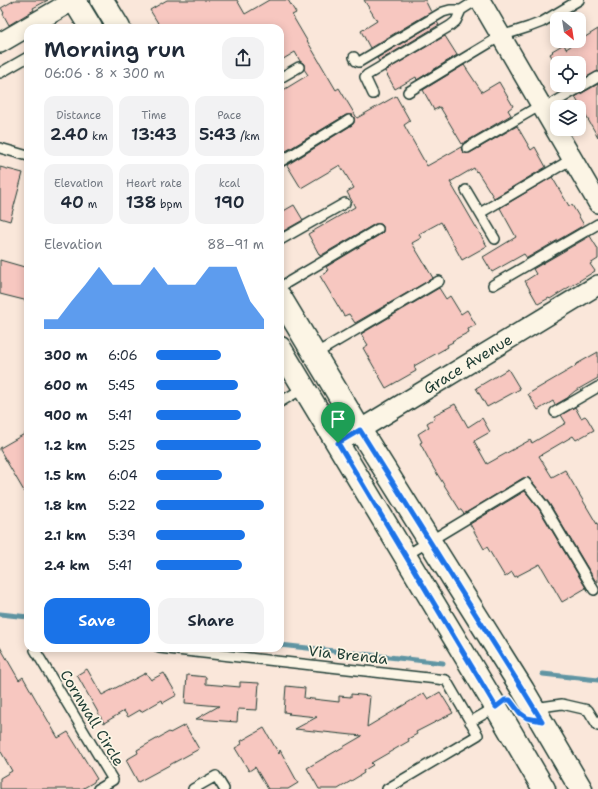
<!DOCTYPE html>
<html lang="en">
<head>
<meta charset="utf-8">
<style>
  body { margin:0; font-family:"Shantell Sans",sans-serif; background:#f2f2f3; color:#1f2937; height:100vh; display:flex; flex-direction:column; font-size:15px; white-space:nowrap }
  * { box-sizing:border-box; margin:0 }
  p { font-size:13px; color:#747a83 }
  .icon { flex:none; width:22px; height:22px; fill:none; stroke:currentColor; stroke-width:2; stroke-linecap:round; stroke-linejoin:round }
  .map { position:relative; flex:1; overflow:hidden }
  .sheet { position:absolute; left:24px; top:24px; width:260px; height:628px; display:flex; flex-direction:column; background:#fff; border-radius:12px; box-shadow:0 2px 10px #0003 }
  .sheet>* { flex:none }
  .needle { width:26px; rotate:150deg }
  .controls { position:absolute; left:550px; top:12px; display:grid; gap:8px }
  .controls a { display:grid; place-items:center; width:36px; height:36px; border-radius:8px; background:#fff; box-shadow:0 2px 10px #0003; font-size:20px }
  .pin { position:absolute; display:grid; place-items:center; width:34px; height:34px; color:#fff; margin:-41px -17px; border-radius:50% 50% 50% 0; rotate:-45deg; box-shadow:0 0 4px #0007 }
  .pin .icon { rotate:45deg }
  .round { display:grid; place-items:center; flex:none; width:42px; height:42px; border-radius:12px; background:#f2f2f3 }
  .head { display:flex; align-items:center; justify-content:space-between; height:68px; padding:0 20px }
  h1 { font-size:22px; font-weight:600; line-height:30px }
  .stats { display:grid; grid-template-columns:repeat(3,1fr); gap:6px; height:68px; padding:4px 20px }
  .stats div { display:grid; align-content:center; border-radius:10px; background:#f2f2f3; text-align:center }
  .stats b { font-size:17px; font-weight:600 }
  .stats small { font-size:11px; font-weight:400 }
  .stats p { font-size:11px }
  .chart { height:112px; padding:8px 20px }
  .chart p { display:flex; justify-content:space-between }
  .chart svg { width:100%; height:72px; margin-top:4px; fill:#1a73e8; opacity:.7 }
  .primary-button { display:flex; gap:8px; margin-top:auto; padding:8px 20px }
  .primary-button a { flex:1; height:46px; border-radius:12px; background:#1a73e8; color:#fff; font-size:16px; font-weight:600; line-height:46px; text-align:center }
  .primary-button a+a { background:#f2f2f3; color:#1f2937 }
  ul { padding:0 20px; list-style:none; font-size:13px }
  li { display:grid; grid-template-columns:64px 48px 1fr; align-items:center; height:30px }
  li i { height:10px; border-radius:5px; background:#1a73e8 }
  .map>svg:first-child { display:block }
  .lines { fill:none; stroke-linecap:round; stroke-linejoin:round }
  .stream { stroke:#6095a3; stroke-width:5 }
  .building { fill:#f7c7c0; stroke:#1f3d34 }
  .lane-casing { stroke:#1f3d34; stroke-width:12 }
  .street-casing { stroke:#1f3d34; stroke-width:22 }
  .secondary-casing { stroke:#1f3d34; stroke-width:25 }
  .lane { stroke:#fcf5e5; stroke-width:9 }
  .street { stroke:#fcf5e5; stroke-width:19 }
  .secondary { stroke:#fcf5e5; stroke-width:22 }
  .route-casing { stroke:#fff; stroke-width:8 }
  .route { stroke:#1a73e8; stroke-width:5 }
  .labels { text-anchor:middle; stroke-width:3.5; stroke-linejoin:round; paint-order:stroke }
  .street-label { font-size:15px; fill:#1f3d34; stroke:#fcf5e5 }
</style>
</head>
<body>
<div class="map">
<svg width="598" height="789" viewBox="0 0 598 789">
  <rect width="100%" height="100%" fill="#fae7da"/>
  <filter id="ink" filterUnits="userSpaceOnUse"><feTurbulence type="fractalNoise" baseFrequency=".025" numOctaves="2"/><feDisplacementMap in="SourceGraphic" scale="8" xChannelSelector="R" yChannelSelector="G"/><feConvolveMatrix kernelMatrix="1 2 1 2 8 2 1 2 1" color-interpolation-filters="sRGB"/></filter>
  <g filter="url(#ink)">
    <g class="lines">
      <!-- stream -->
      <path class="stream" d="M0,614L28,617
        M280,645L443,663
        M543,674L598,680"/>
    </g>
    <!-- building -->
    <path class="building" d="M15,0H48L33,8L34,10L9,25L3,14L4,13L1,8Z
      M167,0H237L245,14L269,0H288L296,13L292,15L336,90L339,88L357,118L396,96L410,121L404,125L427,166L461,147L462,151L464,153H470L517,126L531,150L535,147L546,167L494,198L477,171L476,172L474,168L450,182L487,246L462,260L441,222L419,234L421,238L412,243L433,278L355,323L349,314L344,316L320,276L327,272L326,271L328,270L326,267L381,234L383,232V226L381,224H375L320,256L308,234L355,207L347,192L354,188L340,165L301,188L287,165L352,125L354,123V117L352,115H346L281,154L280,92L308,75L304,69V64L300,61L295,52L280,61V28H161L150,10Z
      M364,0H425L431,12L370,48L361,31L377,21Z
      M437,22L439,25L379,61L377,58Z
      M598,29V71L579,81V63H557V66L550,54L553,52L552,51L564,44L566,49Z
      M445,36L457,55L417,80L416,77L395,89L385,71Z
      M464,65L482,92L499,82L513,106L508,110L511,115L462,144L440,107L434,110L423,90Z
      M598,84V137L575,97Z
      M0,167L23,173L10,221L0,218Z
      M552,177L569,206L572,205L584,225L527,258L524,254L492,272L483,257L516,237L500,208Z
      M294,205L303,220L280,233V213Z
      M590,236L598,249V259L590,264L595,271L550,299L549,298L538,304L525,281L536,274L533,269Z
      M0,260L28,268V301L0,294Z
      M439,288L446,299L450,296L461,314L467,310L476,325L468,329L469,332L452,341L453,342L447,345L448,347L414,366L416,371L386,388L363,348L368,345L361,334Z
      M598,352V378L575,391L569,396V397L555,405L553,401L538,410L528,394L576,366L575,365Z
      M508,369L520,389L487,407L476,388Z
      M455,404L468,427L482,418L490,432L474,441L487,464L530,440L532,443L566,423L561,415L575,407L581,418L585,416L587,418L594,430L576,440L573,436L539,456L552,477L565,470L598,526V582H596L549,503L529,478H523L464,514L461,510H460L434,469L420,443L422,442L418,434L429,427L427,423L435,418L434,415Z
      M28,432V498L0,450V448Z
      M525,491L539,509L586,588L562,602L540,564L515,577L512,572L505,577L487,547L484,549L470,524Z
      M0,647L19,680L23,677L58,738L68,732L97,779L94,781V782L82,789H0V778L12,771L0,750Z
      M87,669L102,695L125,683V684L146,673L151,680L164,673L177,695L163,703L162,700L141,712L140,710L128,717L124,711L104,723L77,675Z
      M187,675L206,677V684L240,687V682L259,683L257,710L238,709L237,722L196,719L219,706L185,703Z
      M286,686L305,688L304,698L339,702V696L351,697V694L370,696L367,727L424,693L428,699L440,692L453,713L416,732L417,734L408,739L409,741L371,763L373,765L363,771L364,773L338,789H319L307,768L362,736L295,729L317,717L288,714L290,713L284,712Z
      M185,725L199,749L138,782L126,760L138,753L137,750L169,732L170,733Z
      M264,728L279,754L280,750L298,783L288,789H268L255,767L249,771L235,748L242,744L241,741Z"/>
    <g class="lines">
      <!-- lane casing -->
      <g class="lane-casing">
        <path id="lane" d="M354,57L356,61L359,62L443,12L450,10H461
          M0,73L28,57
          M280,78L299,67
          M408,92L501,36L529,27L542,22L579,0
          M373,94L365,77L367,75L450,26L456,21L461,10L477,0
          M543,109L598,77
          M0,148L28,156
          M467,148L541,105
          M280,162L349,120
          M466,190L495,239
          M480,213L572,159
          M280,240L345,203
          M493,285L598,224
          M280,287L378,229
          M315,354L439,281
          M280,402L304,388
          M555,412L598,387
          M405,556L526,483L544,506L594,590
          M159,648L446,680L478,735L387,789
          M35,650L113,780L98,789
          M534,708L562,704L588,710L598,726
          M470,722L496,707
          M193,789L216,776L224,789"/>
      </g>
      <!-- street casing -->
      <g class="street-casing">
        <g id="street">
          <path d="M480,0L598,203"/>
          <path d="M0,43L74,0"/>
          <path id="s1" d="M338,443L598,285"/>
        </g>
      </g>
      <!-- secondary casing -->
      <g class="secondary-casing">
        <path id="secondary" d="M74,0L91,28
          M102,0L119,28
          M280,297L360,430L523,690L581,789
          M280,348L496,707L544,789"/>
      </g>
      <!-- lane -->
      <use href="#lane" class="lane"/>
      <!-- street -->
      <use href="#street" class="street"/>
      <!-- secondary -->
      <use href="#secondary" class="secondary"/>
    </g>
  </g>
  <g class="lines" filter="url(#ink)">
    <!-- route casing -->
    <g class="route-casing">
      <path id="route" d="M360,430L523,690L542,721L527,718L520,713L510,700H505L496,707L338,443Z"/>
    </g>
    <!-- route -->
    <use href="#route" class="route"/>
  </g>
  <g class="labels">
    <!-- street labels -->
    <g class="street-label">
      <text dy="5" stroke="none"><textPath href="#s1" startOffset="152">Grace Avenue</textPath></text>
      <text transform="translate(348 655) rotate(6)" y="5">Via Brenda</text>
      <text transform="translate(92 718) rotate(59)" y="5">Cornwall Circle</text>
    </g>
  </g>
</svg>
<div class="controls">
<a><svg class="needle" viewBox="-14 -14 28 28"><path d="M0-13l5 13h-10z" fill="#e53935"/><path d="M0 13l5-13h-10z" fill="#747a83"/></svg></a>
<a><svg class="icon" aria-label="locate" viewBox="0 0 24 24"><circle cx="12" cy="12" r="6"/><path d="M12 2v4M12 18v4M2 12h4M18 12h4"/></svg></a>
<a><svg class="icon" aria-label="layers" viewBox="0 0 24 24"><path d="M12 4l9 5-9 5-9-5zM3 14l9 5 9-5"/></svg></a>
</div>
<div class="pin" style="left:338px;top:443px;background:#1e9e55"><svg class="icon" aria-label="arrive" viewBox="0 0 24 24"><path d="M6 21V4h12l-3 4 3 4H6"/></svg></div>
<section class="sheet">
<div class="head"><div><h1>Morning run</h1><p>06:06 · 8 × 300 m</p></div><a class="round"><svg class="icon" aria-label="share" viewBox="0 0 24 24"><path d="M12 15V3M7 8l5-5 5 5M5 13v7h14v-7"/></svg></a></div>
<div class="stats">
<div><p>Distance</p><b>2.40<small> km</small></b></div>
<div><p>Time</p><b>13:43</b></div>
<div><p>Pace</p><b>5:43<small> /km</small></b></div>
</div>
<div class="stats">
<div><p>Elevation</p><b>40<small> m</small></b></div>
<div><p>Heart rate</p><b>138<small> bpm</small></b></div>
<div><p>kcal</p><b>190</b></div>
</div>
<div class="chart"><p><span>Elevation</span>88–91 m</p>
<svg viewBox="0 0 160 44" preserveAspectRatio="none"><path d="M0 44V38L10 38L20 27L30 17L40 6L50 17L60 17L70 17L80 6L90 17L100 17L110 17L120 6L130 6L140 6L150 27L160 38V44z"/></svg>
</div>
<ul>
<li><b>300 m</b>6:06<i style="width:60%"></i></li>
<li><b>600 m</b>5:45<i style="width:76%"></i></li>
<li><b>900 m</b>5:41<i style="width:79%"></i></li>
<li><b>1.2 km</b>5:25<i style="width:97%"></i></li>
<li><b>1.5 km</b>6:04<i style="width:61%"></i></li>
<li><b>1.8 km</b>5:22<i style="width:100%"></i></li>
<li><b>2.1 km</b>5:39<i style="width:82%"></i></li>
<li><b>2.4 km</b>5:41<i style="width:80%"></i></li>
</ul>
<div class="primary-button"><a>Save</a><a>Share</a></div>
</section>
</div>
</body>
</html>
